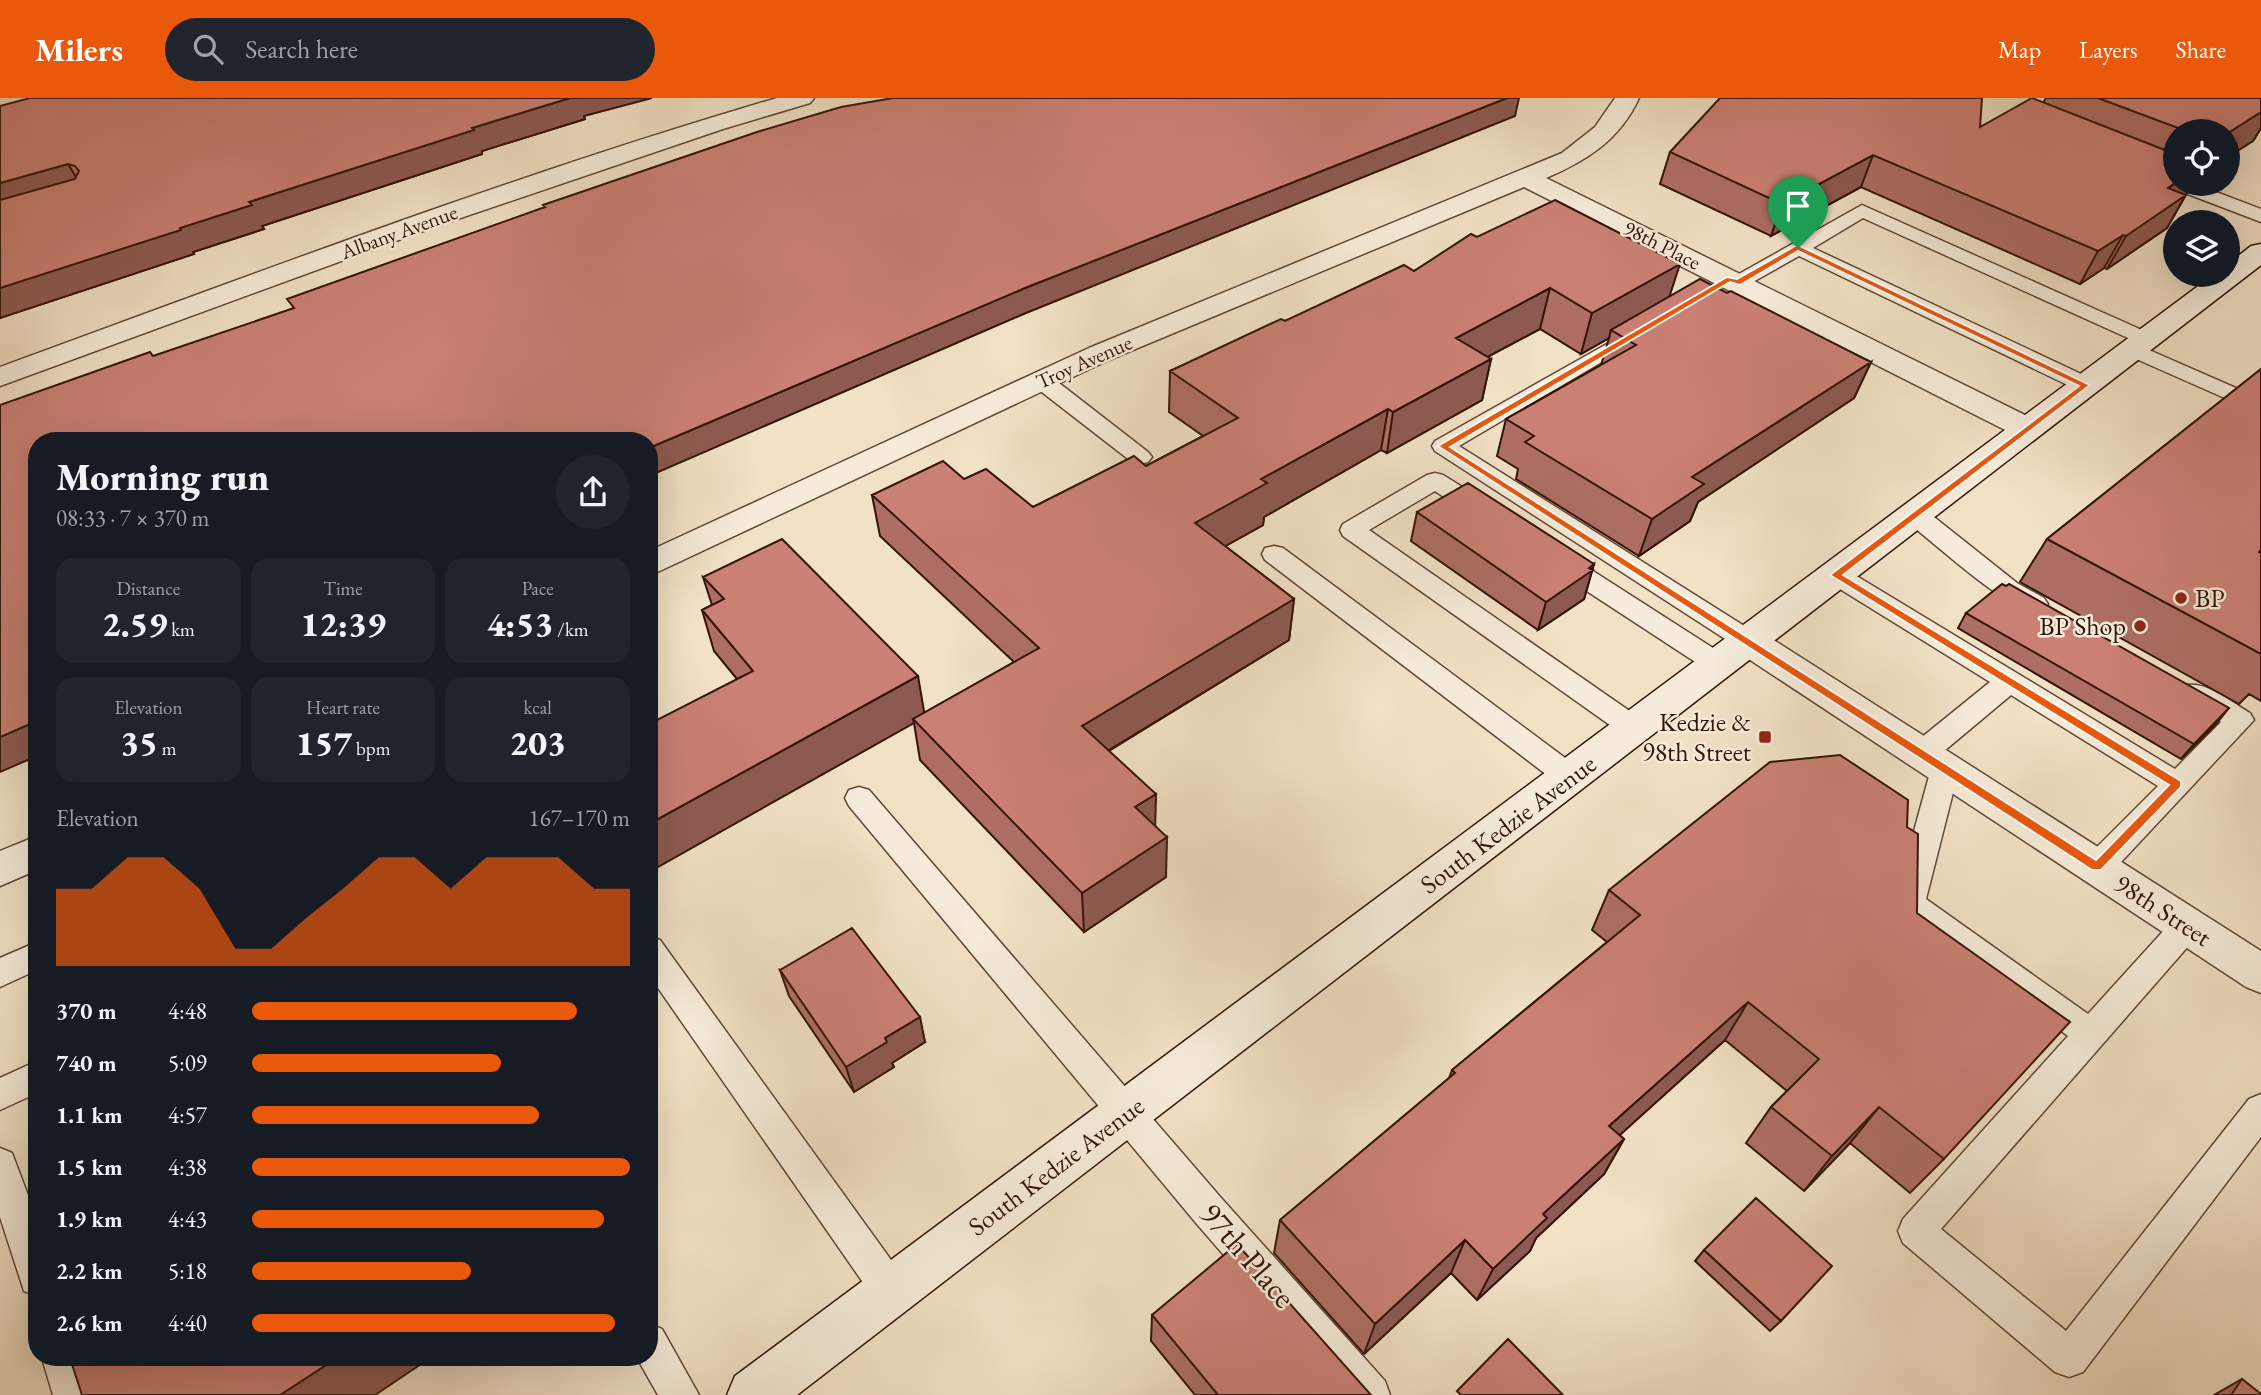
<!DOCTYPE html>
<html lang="en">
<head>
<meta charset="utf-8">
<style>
  body { margin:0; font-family:"EB Garamond",serif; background:#20242c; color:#f1f3f6; height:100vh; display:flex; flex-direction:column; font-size:26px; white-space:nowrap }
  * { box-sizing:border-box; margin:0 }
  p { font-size:23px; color:#9ea1a6 }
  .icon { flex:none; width:38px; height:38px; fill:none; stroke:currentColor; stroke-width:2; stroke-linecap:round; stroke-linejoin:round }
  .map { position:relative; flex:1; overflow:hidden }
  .side { position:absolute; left:28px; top:334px; width:630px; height:934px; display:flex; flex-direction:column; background:#171b24; border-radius:28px; box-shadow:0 7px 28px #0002 }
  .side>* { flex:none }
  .controls { position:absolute; left:2163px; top:21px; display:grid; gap:14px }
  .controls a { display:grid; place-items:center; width:77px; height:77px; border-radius:50%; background:#171b24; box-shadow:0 7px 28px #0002; font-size:35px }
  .pin { position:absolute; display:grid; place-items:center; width:60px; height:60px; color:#fff; margin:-72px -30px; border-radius:50% 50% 50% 0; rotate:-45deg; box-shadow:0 0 7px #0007 }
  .pin .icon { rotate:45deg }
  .round { display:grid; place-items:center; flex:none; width:74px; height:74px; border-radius:37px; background:#20242c }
  .summary { display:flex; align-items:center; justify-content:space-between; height:119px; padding:0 28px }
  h1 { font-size:38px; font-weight:800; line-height:52px }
  .stats { display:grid; grid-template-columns:repeat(3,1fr); gap:10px; height:119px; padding:7px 28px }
  .stats div { display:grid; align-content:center; border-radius:18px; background:#20242c; text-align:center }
  .stats b { font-size:35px; font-weight:800 }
  .stats small { font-size:19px; font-weight:400 }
  .stats p { font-size:19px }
  .chart { height:196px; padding:14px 28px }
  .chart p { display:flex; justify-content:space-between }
  .chart svg { width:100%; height:126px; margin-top:7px; fill:#ea580c; opacity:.7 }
  ul { padding:0 28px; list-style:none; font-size:23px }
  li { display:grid; grid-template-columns:112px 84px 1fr; align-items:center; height:52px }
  li i { height:18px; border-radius:9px; background:#ea580c }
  header { display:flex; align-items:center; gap:42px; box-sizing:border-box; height:98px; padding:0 35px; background:#ea580c; color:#fff }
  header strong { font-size:33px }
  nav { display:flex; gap:38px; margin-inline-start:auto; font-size:24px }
  .search { width:490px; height:63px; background:#20242c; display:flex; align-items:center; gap:18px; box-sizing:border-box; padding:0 24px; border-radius:38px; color:#9ea1a6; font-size:26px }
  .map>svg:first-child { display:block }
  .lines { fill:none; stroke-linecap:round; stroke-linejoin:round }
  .lane-casing { stroke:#634737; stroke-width:3 }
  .street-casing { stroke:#634737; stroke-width:3 }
  .secondary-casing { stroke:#341408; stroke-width:3 }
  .lane { fill:#f6ecd9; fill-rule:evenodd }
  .street { fill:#f6ecd9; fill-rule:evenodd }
  .secondary { fill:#f6ecd9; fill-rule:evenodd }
  .wall { fill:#ae6e64; stroke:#341408; stroke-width:2 }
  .shaded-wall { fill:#8d5a51; stroke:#341408; stroke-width:2 }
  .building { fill:#ca8074; stroke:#341408; stroke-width:2 }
  .route { fill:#ea580c; stroke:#fff; stroke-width:2; fill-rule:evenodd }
  .poi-dot { fill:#8f2418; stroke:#f6ecd9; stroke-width:2.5 }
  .labels { text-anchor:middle; stroke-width:5; stroke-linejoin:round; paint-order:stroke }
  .far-street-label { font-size:21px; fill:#341408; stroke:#f6ecd9 }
  .poi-label { font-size:26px; fill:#341408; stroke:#f6ecd9; text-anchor:end }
  .street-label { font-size:26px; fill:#341408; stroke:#f6ecd9 }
  .near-street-label { font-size:32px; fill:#341408; stroke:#f6ecd9 }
</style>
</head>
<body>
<header>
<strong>Milers</strong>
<div class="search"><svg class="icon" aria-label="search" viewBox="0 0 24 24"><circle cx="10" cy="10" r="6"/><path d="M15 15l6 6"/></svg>Search here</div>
<nav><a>Map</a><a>Layers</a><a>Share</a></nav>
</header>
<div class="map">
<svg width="2261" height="1297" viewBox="0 0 2261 1297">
  <rect width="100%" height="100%" fill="#f1e1c5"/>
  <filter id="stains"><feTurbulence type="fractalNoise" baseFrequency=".00286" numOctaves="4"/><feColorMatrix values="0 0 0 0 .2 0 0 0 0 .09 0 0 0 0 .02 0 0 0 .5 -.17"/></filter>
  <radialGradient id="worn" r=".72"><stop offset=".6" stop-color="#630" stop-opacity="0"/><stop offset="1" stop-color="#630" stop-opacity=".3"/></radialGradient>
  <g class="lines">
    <!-- lane casing -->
    <g class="lane-casing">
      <path id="lane" d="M2035,0H2056L2026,21L2025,27C2018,29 2010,28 2005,21L2008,17Z
        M2175,81V86H2195L2261,111V124L2172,90L2170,86Z
        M1862,107L2153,237L2157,241L2153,245H2139L1863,120L1813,150L2094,282L2097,287L2094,292H2078L1799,158L1744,189H1730L1727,185L1730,181Z
        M1637,229L1644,231L1648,235L1644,239L1459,348L1757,536L1761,543L1757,550L1748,552L1739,550L1435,353L1432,348L1435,343Z
        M2133,245L2261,301V316L2125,256L2122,251L2125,246Z
        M1042,276L1050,278L1148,354L1152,359L1148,364L1140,366L1132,364L1034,288L1031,283L1034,278Z
        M1435,375L1443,377L1493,408L1496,414L1493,420C1472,425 1451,403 1435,393L1369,432L1644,623L1648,630L1644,637L1634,640L1624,637L1343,438L1340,432L1343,426L1427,377Z
        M1915,409L1924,411L2017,485L2044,500L2048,506L2044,512C2041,513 2037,515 2034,514C2007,512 1931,442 1906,423L1903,417L1906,411Z
        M1274,448L1283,450L1580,671L1584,679L1580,687L1570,690L1560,687L1265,462L1262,456L1265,450Z
        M1559,455L1568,457L1727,559L1731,566L1727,573L1718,576L1709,573L1550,469L1547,463L1550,457Z
        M1836,468L1845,471L2175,671L2221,624L2183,602L2179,595L2183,588C2205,581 2231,604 2250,615L2254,622L2108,778L2097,781L2086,778L2082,769L2086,760L2158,688L2011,597L1931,664L1921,667L1911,664L1907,656L1911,648L1990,584L1827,483L1823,477L1827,471Z
        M1945,660L1955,663L1959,671L1926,801L2088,916L2176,819L2187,815L2198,819L2203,828L2198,837L1941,1131L2066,1233L2249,1001L2261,996V1039L2083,1274L2069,1279L2055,1274L1903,1145L1898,1133L1903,1121L2068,938L1898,815L1894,806L1931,671L1935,663Z
        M859,689L869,692L1222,1101L1385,1283L1390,1297H1345L1196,1125L849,708L845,700L849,692Z
        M649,838L660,842L904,1180L910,1193L904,1206L891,1212L878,1206L649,877Z
        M37,844V872L0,889V860Z
        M37,963V995L0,1012V980Z
        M0,1050L12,1055L34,1113L37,1112V1198L24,1193L0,1119Z
        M649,1225L662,1231L699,1297H658L637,1260H649Z
        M42,1260H80L91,1297H53Z"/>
    </g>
    <!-- street casing -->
    <g class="street-casing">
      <path id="street" d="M777,0H814L810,5L723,31L437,128L0,288V269C257,175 514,77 777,0Z
        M1615,0H1639C1620,42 1586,63 1546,80L2039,324L2044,331L2039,338L2028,341L2017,338L1524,89L1109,262L649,478V453L1089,250L1562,55L1595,29Z
        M1748,530L1761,534L2261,853V895L2246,889L1735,552L1730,543L1735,534Z
        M37,738V772L0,788V753Z"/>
    </g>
    <!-- secondary casing -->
    <g class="secondary-casing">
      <path id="secondary" d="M2261,146V167L797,1297H727L735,1278L2213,177H2228V166L2251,148Z"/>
    </g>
    <!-- lane -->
    <use href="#lane" class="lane"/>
    <!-- street -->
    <use href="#street" class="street"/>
    <!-- secondary -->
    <use href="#secondary" class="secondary"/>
  </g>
  <!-- wall -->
  <path class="wall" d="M30,0L584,18L585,21L482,53V56L262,128L264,131L193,154L194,156L0,220Z
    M2046,0H2261V30L2253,43L2228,33H2175V86H2192L2167,130L2107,171L2104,170L2080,186L1861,89L1771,138L1660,86L1670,54L1980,29L2043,5Z
    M1477,139L1670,198L1727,195L1871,264L1854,300L1698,404L1690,423L1639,458L1516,381L1518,371L1497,358L1506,321L1601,267L1609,240L1581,256L1540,231L1487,259L1491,261L1482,302L1387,355L1381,352L1264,419L1263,427L1225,448L1294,501L1289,542L1109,653L1155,728L1166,779L1084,834L920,662L914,625L737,581L714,553L702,512L712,507L703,479L924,615L1014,564L880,438L872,397L964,381L1033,409L1146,368L1203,338L1169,314L1170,273L1285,223L1414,173Z
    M2261,271V603L2249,596L2239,606L2020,484L2047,441Z
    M1417,414L1594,466L1584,501L1538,532L1411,443Z
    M1966,515L2217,625L2181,661L1958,530Z
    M1907,729L1944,1061L1910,1095L1850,1045L1804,1093L1746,1045L1771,1009L1787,993L1725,942L1619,1037L1624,1041L1604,1076L1536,1140L1530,1153L1477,1202L1451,1175L1364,1256L1274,1155L1280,1122L1449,980L1452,972L1607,844L1592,832L1609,792Z
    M780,872L925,944L892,965L894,969L854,994L789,898Z
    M1704,1152L1781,1223L1770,1233L1695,1163Z
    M1152,1217L1371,1297H1195L1151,1243Z
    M2242,1281L2261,1297H2214Z"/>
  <!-- shaded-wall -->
  <path class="shaded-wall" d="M570,0H652L584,18L585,21L482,53V56L262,128L264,131L193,154L194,156L0,220V190L180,130L249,104L472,30Z
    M1507,0H1519L1515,18L1026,215L649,378V350L1025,190Z
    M2261,14V30L2253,43L2228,59V35Z
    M1873,57L1861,89L1771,138L1782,106Z
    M68,66L82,89L0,113V85Z
    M2175,86H2192L2167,130L2107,171L2126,138L2168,90Z
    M2123,137L2104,170L2080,186L2098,153Z
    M1680,166L1667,206L1611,232L1609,240L1581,256L1592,215Z
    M1550,190L1540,231L1448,280L1456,240Z
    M1491,261L1482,302L1387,355L1393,314Z
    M1871,264L1854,300L1698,404L1690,423L1639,458L1652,421L1692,379Z
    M1388,311L1381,352L1264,419L1263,427L1193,466L1195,425L1261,381Z
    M1594,466L1584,501L1538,532L1546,504Z
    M1294,501L1289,542L1083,668L1082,628Z
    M918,578L925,619L913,621L914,625L649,774V726Z
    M2229,610L2217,625L2181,661L2194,646Z
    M37,623V658L0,674V639Z
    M1156,696L1155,736L1135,709Z
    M1167,739L1166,779L1084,834L1082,795Z
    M1748,904L1725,942L1590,1064L1609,1028Z
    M920,919L925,944L892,965L894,969L854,994L846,969L885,940Z
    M1879,1009L1850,1045L1804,1093L1832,1058Z
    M1624,1041L1604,1076L1536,1140L1530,1153L1477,1202L1493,1171L1543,1116Z
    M1465,1142L1451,1175L1364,1256L1375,1226Z
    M337,1260H430L375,1297H280Z"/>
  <!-- building -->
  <path class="building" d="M30,0H570L472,30L474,32L249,104L252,107L180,130L181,132L0,190V102L75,81L79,73L75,68L68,66L0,85V8Z
    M893,0H1507L1025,190L649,350V343H37V623L0,639V307L150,254L153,258L294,210L287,201L545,109L543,107L757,34L841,9Z
    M1720,0H1982L1980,29L2032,0L2175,56V85L2168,90L2186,97L2126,138L2123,137L2098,153L1873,57L1782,106L1670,54Z
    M2098,0H2261V14L2228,35V33H2186Z
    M1555,102L1680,166L1592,215L1550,190L1456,240L1491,261L1393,314L1388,311L1261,381L1267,385L1195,425L1294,501L1082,628L1156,696L1135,709L1167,739L1082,795L913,621L1039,550L872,397L943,363L964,381L986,371L1033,409L1134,358L1146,368L1238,320L1170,273L1281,221L1285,223L1404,167L1414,173L1471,136L1477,139Z
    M1700,181L1727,195L1731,193L1871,264L1692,379L1704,386L1652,421L1525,344L1534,338L1506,321L1636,247L1611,232Z
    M2261,271V452L2259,454L2261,455V556L2047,441Z
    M1468,385L1594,466L1589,470L1593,472L1546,504L1417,414Z
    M782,441L918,578L649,726V626L753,573L702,512L724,501L703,479Z
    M2002,486L2006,488L2009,486L2229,610L2194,646L1966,515Z
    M1840,657L1908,702L1907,729L1918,736L1917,815L2070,924L1944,1061L1879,1009L1832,1058L1771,1009L1819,961L1748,904L1609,1028L1624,1041L1543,1116L1547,1120L1493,1171L1465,1142L1375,1226L1280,1122L1455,975L1452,972L1640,817L1609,792L1770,664Z
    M852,830L920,919L885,940L887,944L846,969L780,872Z
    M1756,1100L1832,1168L1781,1223L1704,1152Z
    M37,1133V1160L29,1137Z
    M1237,1146L1371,1297H1218L1152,1217Z
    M1508,1241L1563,1297H1461L1457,1293Z
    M70,1260H337L280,1297H82Z
    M2242,1281L2261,1296V1297H2231Z"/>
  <!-- route -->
  <path class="route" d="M1795,148H1800L2090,287L1843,477L2181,683V689L2101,772H2092L1438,348L1727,179L1737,181ZM1798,153L2079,288L1830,477L2169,687L2096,762L1450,349L1730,184L1740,187Z"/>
  <!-- markers -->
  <g class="poi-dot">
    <circle cx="2181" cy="500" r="7"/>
    <circle cx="2140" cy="528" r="7"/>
    <rect x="1758" y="632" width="14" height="14" rx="3.5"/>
  </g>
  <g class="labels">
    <!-- far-street labels -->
    <g class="far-street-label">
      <text transform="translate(399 134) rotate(-20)" y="7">Albany Avenue</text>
      <text transform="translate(1662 147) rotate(27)" y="7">98th Place</text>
      <text transform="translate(1084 264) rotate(-24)" y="7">Troy Avenue</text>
    </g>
    <!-- poi labels -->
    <g class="poi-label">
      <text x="2195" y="509" text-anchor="start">BP</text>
      <text x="2126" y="537">BP Shop</text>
      <text x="1751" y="633">Kedzie &amp;<tspan x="1751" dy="30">98th Street</tspan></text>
    </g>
    <!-- street labels -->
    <g class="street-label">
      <text transform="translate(1508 726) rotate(-37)" y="9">South Kedzie Avenue</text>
      <text transform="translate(2163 812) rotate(33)" y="9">98th Street</text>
      <text transform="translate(1056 1068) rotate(-37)" y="9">South Kedzie Avenue</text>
    </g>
    <!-- near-street labels -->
    <g class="near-street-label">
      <text transform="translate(1248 1157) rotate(49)" y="11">97th Place</text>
    </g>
  </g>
  <rect width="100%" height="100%" filter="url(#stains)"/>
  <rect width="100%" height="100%" fill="url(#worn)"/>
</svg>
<div class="controls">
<a><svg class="icon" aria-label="locate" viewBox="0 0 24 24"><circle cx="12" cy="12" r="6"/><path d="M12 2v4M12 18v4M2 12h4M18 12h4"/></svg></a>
<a><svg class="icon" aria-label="layers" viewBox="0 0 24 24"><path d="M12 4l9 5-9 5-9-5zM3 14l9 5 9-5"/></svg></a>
</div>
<div class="pin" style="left:1798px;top:150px;background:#1e9e55"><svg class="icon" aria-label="arrive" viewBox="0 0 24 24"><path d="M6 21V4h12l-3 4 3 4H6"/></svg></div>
<section class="side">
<div class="summary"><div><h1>Morning run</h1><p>08:33 · 7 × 370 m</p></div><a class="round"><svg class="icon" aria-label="share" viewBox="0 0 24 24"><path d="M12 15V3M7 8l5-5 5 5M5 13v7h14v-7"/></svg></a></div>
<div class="stats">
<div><p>Distance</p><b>2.59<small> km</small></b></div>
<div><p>Time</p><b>12:39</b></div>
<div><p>Pace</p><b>4:53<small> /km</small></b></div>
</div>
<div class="stats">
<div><p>Elevation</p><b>35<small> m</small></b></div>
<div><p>Heart rate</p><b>157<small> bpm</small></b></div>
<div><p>kcal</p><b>203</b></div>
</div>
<div class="chart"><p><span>Elevation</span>167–170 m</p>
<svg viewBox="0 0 160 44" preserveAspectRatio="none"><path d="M0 44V17L10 17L20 6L30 6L40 17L50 38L60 38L70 27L80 17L90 6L100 6L110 17L120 6L130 6L140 6L150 17L160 17V44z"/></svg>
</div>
<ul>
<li><b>370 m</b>4:48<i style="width:86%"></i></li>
<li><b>740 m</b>5:09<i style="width:66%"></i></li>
<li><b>1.1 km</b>4:57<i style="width:76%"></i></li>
<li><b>1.5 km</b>4:38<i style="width:100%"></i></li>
<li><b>1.9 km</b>4:43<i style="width:93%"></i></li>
<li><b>2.2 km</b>5:18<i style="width:58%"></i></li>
<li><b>2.6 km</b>4:40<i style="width:96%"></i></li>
</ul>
</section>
</div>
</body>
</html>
